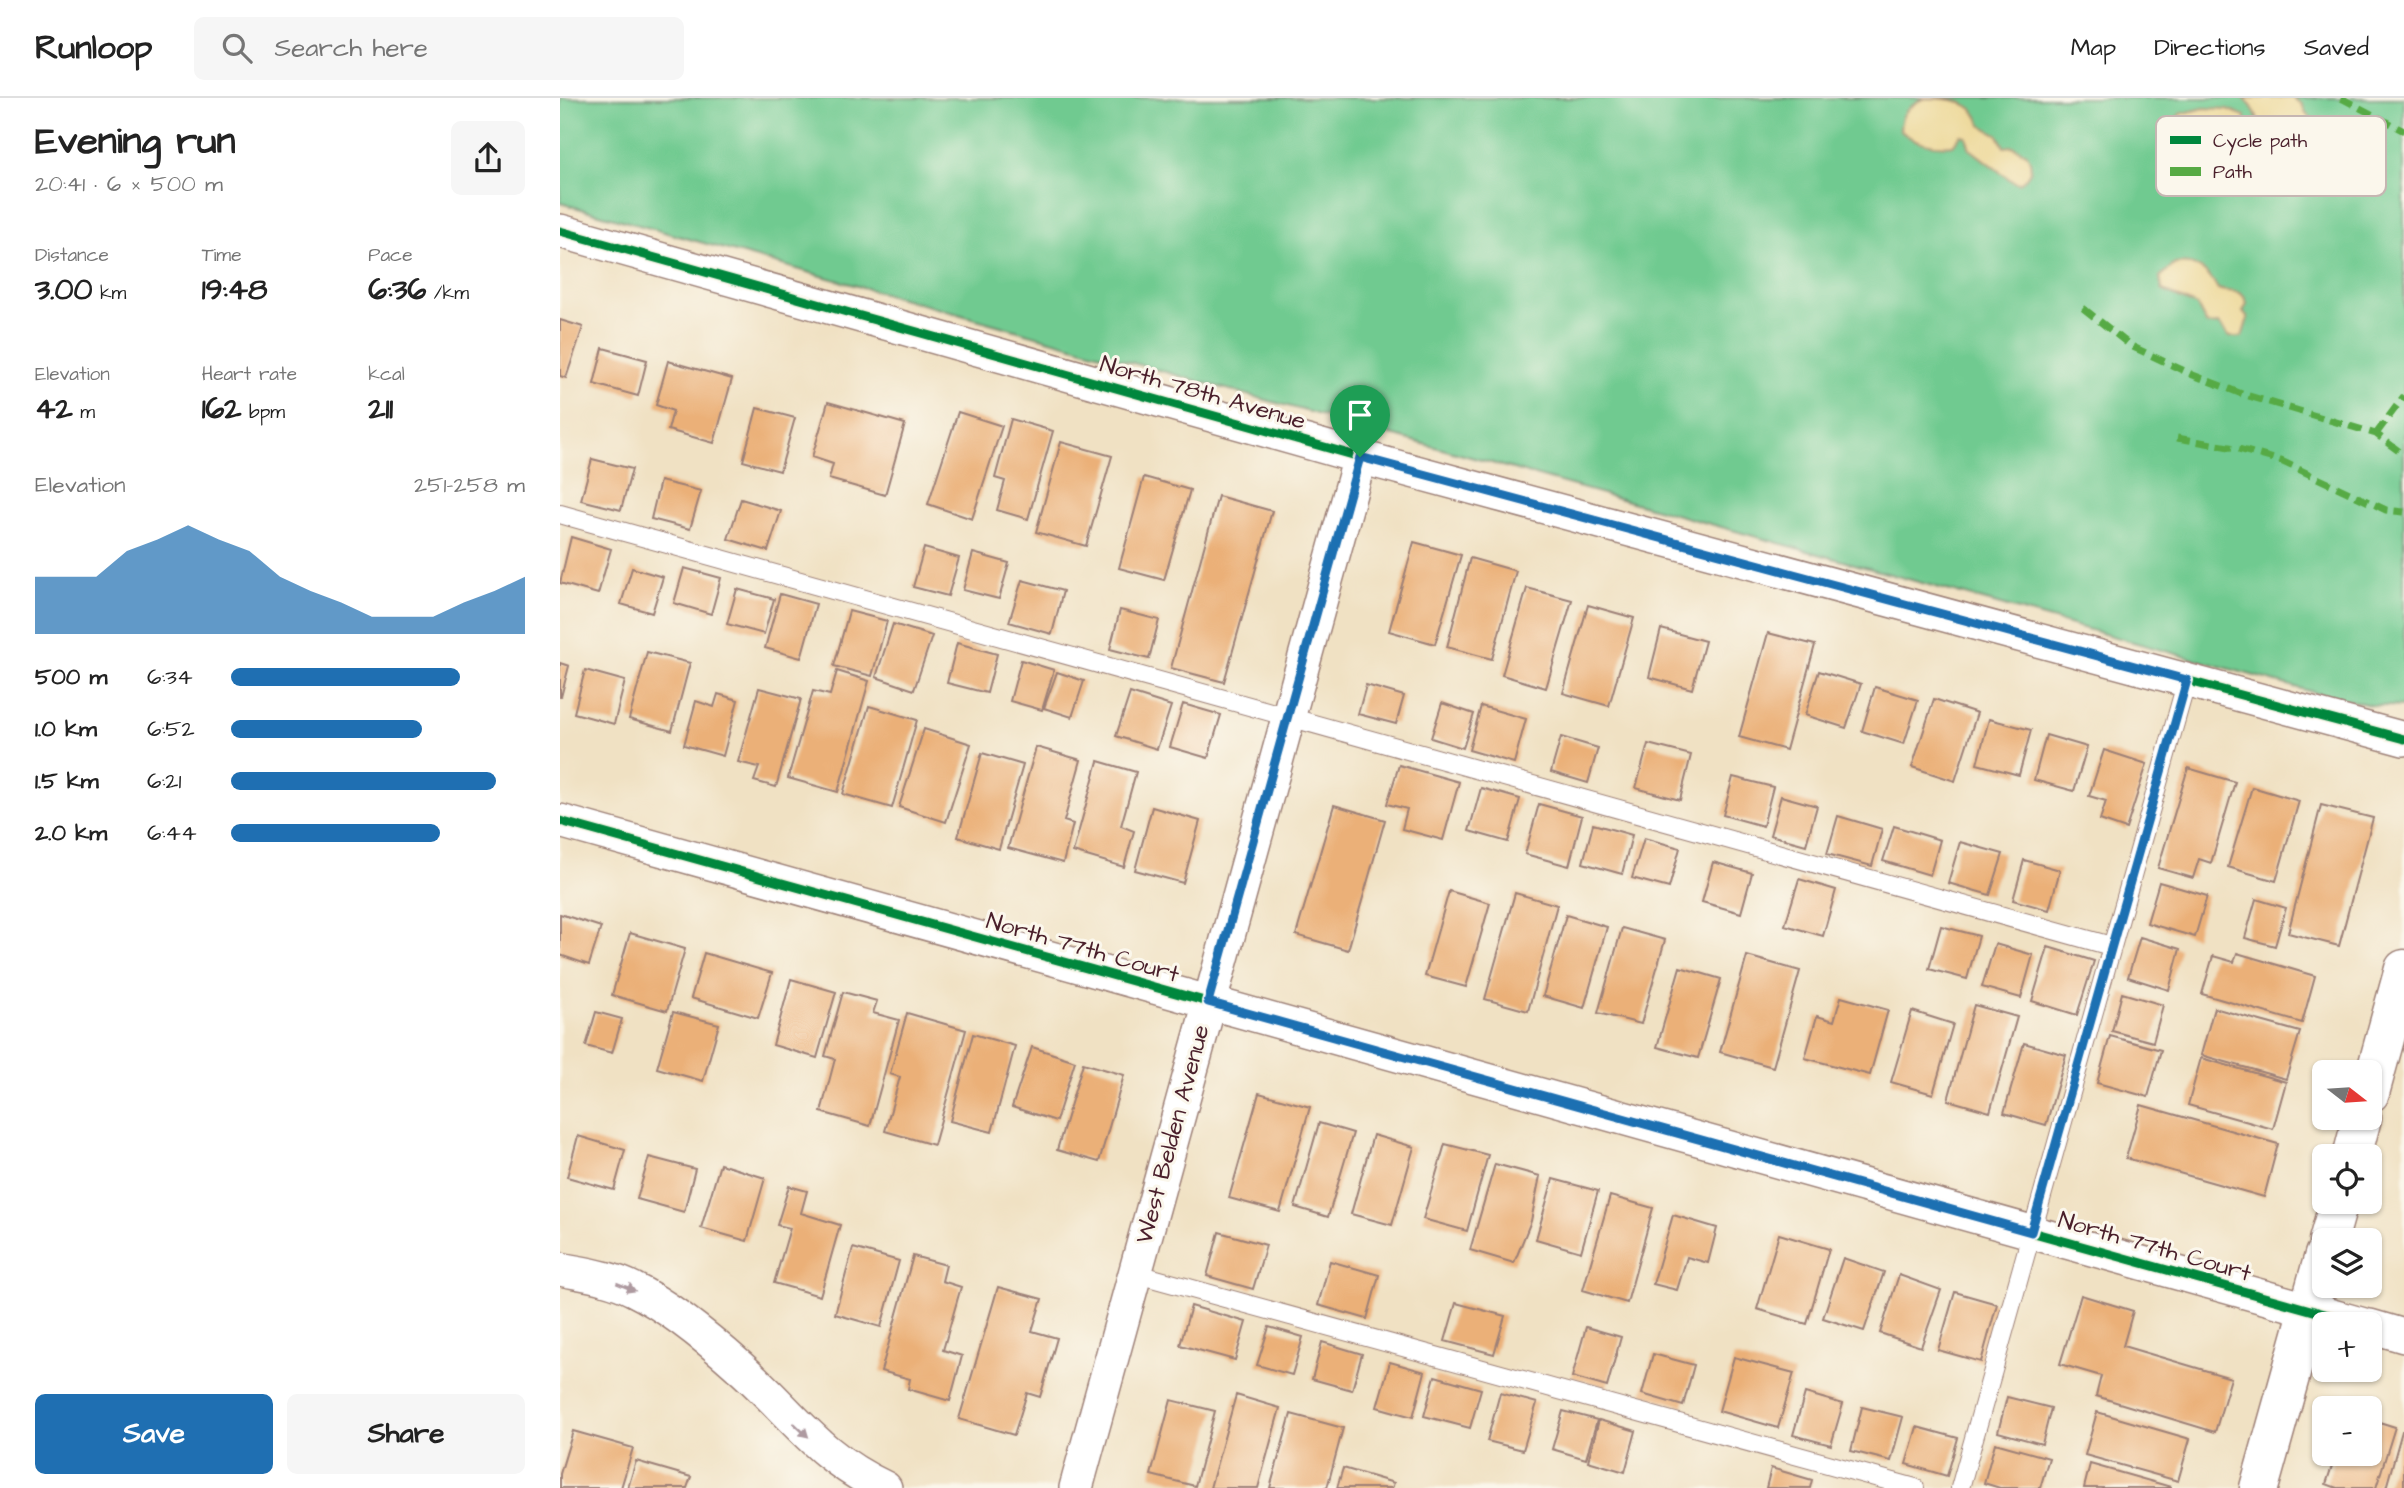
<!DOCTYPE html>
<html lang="en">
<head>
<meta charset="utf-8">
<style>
  body { margin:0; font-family:"Architects Daughter",sans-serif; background:#f6f6f6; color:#222; height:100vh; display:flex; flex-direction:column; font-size:26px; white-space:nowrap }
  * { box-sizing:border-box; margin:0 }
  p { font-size:23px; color:#767676 }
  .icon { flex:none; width:38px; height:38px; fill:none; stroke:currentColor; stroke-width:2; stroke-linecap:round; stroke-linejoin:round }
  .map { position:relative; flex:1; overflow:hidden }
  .panel { display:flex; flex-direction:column; background:#fff; width:560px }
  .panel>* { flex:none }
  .needle { width:46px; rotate:107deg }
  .tools { position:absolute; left:1752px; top:962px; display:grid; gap:14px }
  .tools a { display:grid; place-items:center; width:70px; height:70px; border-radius:10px; background:#fff; box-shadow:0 2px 5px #0004; font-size:35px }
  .pin { position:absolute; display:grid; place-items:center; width:60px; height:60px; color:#fff; margin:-72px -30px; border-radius:50% 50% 50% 0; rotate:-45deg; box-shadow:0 0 7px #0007 }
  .pin .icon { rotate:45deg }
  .round { display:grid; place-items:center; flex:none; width:74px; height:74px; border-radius:10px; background:#f6f6f6 }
  .head { display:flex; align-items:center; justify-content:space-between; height:119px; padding:0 35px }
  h1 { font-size:38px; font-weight:800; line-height:52px }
  .metrics { display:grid; grid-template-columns:repeat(3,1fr); gap:10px; height:119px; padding:7px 35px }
  .metrics div { display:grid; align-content:center }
  .metrics b { font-size:30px; font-weight:800 }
  .metrics small { font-size:19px; font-weight:400 }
  .metrics p { font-size:19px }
  .chart { height:196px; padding:14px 35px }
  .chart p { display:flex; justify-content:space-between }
  .chart svg { width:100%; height:126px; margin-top:7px; fill:#1f6fb2; opacity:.7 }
  .primary-button { display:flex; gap:14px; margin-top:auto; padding:14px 35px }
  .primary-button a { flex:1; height:80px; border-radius:10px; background:#1f6fb2; color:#fff; font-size:28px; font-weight:800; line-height:80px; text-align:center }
  .primary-button a+a { background:#f6f6f6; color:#222 }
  ul { padding:0 35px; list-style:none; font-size:23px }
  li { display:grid; grid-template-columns:112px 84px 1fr; align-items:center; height:52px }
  li i { height:18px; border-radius:9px; background:#1f6fb2 }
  header { display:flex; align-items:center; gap:42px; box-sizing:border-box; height:98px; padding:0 35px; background:#fff; border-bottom:2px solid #e0e0e0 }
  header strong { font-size:33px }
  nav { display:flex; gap:38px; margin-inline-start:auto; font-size:24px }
  .search { width:490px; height:63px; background:#f6f6f6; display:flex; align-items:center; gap:18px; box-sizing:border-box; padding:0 24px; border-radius:10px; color:#767676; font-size:26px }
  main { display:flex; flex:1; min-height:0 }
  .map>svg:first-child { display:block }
  .green { fill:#70ca90; stroke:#5d745e; stroke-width:2 }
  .sand { fill:#eeda9e; stroke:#9c7c64; stroke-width:2 }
  .building { fill:#ebb078 }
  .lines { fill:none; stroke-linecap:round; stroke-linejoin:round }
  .service-casing { stroke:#9d8077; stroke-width:20 }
  .minor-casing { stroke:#9d8077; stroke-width:36 }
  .tertiary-casing { stroke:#9d8077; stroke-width:41 }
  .service { stroke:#fff; stroke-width:18 }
  .minor { stroke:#fff; stroke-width:33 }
  .tertiary { stroke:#fff; stroke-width:38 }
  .quiet { stroke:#57aa44; stroke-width:7; stroke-dasharray:14 7; stroke-linecap:butt }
  .cycleway-casing { stroke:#fbf7ec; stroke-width:13 }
  .cycleway { stroke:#00873e; stroke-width:9 }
  .oneway { fill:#ae9aa0 }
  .route-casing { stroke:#fff; stroke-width:14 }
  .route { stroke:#1f6fb2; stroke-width:9 }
  .labels { text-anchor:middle; stroke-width:6; stroke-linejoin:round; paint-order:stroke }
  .street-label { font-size:24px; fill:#4a1f2b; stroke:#fbf7ec }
  .key { fill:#fbf7ec; stroke:#c6b6b2; stroke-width:2 }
  .key-label { font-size:19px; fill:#4a1f2b }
</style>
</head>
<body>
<header>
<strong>Runloop</strong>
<div class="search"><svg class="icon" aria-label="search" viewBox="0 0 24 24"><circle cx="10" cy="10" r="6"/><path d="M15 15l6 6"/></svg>Search here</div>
<nav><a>Map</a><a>Directions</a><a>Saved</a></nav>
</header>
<main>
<section class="panel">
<div class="head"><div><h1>Evening run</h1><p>20:41 · 6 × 500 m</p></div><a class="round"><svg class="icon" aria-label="share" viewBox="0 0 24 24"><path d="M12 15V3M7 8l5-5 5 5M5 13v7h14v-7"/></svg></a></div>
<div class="metrics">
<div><p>Distance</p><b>3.00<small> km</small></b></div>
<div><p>Time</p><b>19:48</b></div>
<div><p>Pace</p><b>6:36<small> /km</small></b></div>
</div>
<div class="metrics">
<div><p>Elevation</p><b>42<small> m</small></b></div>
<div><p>Heart rate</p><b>162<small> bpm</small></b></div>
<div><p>kcal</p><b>211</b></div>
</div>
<div class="chart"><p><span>Elevation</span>251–258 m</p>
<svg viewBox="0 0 160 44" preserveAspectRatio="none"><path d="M0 44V24L10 24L20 24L30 15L40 11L50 6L60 11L70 15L80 24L90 29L100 33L110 38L120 38L130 38L140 33L150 29L160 24V44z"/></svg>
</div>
<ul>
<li><b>500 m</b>6:34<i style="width:78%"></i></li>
<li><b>1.0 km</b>6:52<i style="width:65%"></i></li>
<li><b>1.5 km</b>6:21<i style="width:90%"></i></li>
<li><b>2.0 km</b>6:44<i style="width:71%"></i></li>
</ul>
<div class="primary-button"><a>Save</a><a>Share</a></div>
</section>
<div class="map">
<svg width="1844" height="1390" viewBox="0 0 1844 1390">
  <rect width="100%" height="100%" fill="#fbf7ec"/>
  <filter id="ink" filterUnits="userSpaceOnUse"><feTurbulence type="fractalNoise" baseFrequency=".0143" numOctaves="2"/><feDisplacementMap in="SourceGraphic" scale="14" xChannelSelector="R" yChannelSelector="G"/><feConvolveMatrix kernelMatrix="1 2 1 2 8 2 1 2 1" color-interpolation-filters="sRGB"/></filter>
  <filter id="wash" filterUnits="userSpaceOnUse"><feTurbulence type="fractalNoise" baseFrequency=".00686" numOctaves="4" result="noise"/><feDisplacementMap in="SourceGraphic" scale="28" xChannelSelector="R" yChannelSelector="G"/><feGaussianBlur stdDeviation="1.57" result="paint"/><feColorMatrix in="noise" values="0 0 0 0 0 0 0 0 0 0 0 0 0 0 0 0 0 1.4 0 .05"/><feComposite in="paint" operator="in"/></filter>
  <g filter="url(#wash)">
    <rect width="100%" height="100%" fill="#f0e1c3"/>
    <!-- green -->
    <path class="green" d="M0,0H1844V609L1810,607L1756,595L0,105Z"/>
    <!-- sand -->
    <path class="sand" d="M1365,0C1386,0 1415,1 1421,27L1438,37L1444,49L1453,48L1466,55C1474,67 1472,78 1459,85L1452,83L1410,51L1406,38L1401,37L1393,47C1376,49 1353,45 1340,32C1340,15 1350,6 1365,0Z
      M1684,0H1732L1742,6L1746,15L1763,32L1786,38L1790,44L1802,49L1805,62C1800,65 1799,71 1794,74C1781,81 1760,74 1753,61C1749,53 1750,48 1741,42L1730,49L1705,37L1692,9Z
      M1644,10L1667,11L1685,18L1688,30L1680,40L1669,39C1661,73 1624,40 1616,21L1620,16Z
      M1615,166C1637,163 1648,174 1658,191C1670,196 1683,189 1687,206L1683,214L1688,220L1682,239H1669L1659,226L1647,227L1637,208L1602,192L1600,179Z"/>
    <g id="blocks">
      <!-- building -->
      <path class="building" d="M0,222L23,229L6,280L0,278Z
        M43,250L87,262L78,298L34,286Z
        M108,263L172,281L154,345L108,332L113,313L96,307Z
        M268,304L345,326L325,397L269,381L273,366L252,359Z
        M197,310L235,320L220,373L183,363Z
        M398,314L442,328L412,421L368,406Z
        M451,321L493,333L468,421L437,412L445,383L435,380Z
        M501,344L552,358L526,448L476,434Z
        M32,361L72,371L61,412L21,402Z
        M584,379L630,392L604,482L559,470Z
        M100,383L141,393L130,431L91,421Z
        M658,398L712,413L664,584L611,570Z
        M181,401L221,413L208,453L168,441Z
        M11,439L51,451L38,496L0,485Z
        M854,444L901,457L875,546L829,533Z
        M364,450L399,460L388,498L353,489Z
        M413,455L449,465L439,501L403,492Z
        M910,460L956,473L932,561L887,549Z
        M72,470L103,479L92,515L61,506Z
        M124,470L161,480L151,516L114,505Z
        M462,482L503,493L492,536L449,524Z
        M967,490L1012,502L986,590L942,577Z
        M177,491L214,501L204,536L167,526Z
        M220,496L256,506L241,560L205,550Z
        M1028,507L1074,520L1049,608L1003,595Z
        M560,512L599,522L589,561L550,551Z
        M289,513L327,523L312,578L274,568Z
        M333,526L372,538L354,592L316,579Z
        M1101,531L1145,543L1132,591L1089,579Z
        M1208,535L1255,547L1226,652L1179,639Z
        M397,545L437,556L427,595L387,585Z
        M87,554L130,565L112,633L69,621Z
        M461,562L494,572L482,612L450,603Z
        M0,565L9,568L1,599H0Z
        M25,572L65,583L54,626L14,615Z
        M277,573L309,583L278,694L228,680L253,593L270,597Z
        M1259,573L1301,586L1286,630L1245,617Z
        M497,574L524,583L512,619L484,610Z
        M806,587L844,598L836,626L798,616Z
        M1315,589L1358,602L1344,646L1302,633Z
        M199,590L241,601L216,689L194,683L199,669L178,664Z
        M570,595L611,608L597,651L556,638Z
        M158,596L178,602L163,658L124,647L136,603L154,609Z
        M1374,601L1417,615L1395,683L1352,669Z
        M882,605L914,616L903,650L871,640Z
        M623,606L661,617L648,660L610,649Z
        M309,608L357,622L332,710L283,696Z
        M921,608L966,621L954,665L909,652Z
        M1429,621L1471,632L1459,677L1417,666Z
        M364,631L411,646L386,724L339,709Z
        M1486,637L1527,649L1514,693L1474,682Z
        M1001,639L1038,650L1028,685L991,674Z
        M1088,646L1131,657L1120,702L1076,690Z
        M476,649L521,662L504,723L513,726L503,765L448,750Z
        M1544,652L1587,666L1566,731L1540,722L1546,703L1529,698Z
        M422,655L463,667L439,751L398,739Z
        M538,663L576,674L561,728L574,733L564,769L513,754Z
        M839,667L899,684L883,742L842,731L847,711L827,706Z
        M1628,670L1675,684L1651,765L1639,761L1633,780L1598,770Z
        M1173,679L1213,689L1203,728L1163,717Z
        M1692,689L1739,703L1716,783L1668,769Z
        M921,690L960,701L948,744L909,733Z
        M1221,698L1257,708L1246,747L1210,737Z
        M979,706L1022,718L1009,768L965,756Z
        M774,707L825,722L788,852L736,837Z
        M1761,707L1813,720L1779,848L1728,835Z
        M592,709L640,723L623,785L575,772Z
        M1278,718L1322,731L1312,768L1267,756Z
        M1033,726L1072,737L1062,776L1023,765Z
        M1334,728L1380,742L1370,777L1323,763Z
        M1084,740L1120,750L1109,790L1072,780Z
        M1400,744L1443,756L1430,797L1388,785Z
        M1464,762L1500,772L1489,812L1453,802Z
        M1153,764L1192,775L1181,815L1142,804Z
        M1239,781L1276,792L1263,838L1225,827Z
        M1599,784L1647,798L1635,839L1587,825Z
        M889,793L930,805L906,889L865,878Z
        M955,795L997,807L968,913L925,901Z
        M1696,801L1726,810L1715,848L1685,840Z
        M0,816L41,829L29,867L0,857Z
        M1006,817L1047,829L1024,910L983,898Z
        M1381,828L1419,838L1407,881L1369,871Z
        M1062,830L1105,842L1081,926L1038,915Z
        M70,835L125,851L107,913L52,897Z
        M1580,839L1620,851L1609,892L1568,879Z
        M1435,846L1473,857L1461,900L1422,889Z
        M1488,849L1534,863L1517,917L1472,903Z
        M144,855L212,875L198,920L131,900Z
        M1677,855L1755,878L1742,925L1642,896L1653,858L1674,864Z
        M1187,858L1240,873L1213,969L1160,954Z
        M1120,869L1161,881L1138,960L1097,949Z
        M231,881L276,894L257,960L213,947Z
        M283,894L317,903L313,915L339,922L310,1028L261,1014L275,961L265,958Z
        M1562,895L1603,907L1593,944L1552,933Z
        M1281,899L1328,912L1310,977L1245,960L1257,918L1274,923Z
        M1414,907L1457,919L1430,1014L1388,1002Z
        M1654,910L1740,934L1726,981L1641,957Z
        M1352,913L1393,926L1373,996L1331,984Z
        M36,914L62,921L52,955L26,948Z
        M113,914L159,926L143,983L97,970Z
        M347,915L406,932L374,1047L325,1033L340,979L330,976Z
        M413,936L455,948L432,1034L390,1023Z
        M1550,938L1601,952L1588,999L1537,985Z
        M1464,945L1506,957L1486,1027L1444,1015Z
        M472,949L515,963L496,1023L452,1009Z
        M1641,960L1726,984L1713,1031L1628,1007Z
        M523,965L564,977L539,1064L497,1052Z
        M699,995L750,1009L720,1114L669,1100Z
        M1581,1007L1718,1046L1704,1099L1566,1060Z
        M759,1025L793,1035L768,1119L735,1109Z
        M813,1037L854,1049L832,1127L791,1116Z
        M18,1038L65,1052L54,1092L7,1079Z
        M885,1046L928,1057L907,1133L863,1121Z
        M89,1059L135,1071L124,1114L77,1101Z
        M160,1066L205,1080L187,1143L141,1130Z
        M935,1066L980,1078L971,1123L954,1165L910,1152Z
        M993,1081L1038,1093L1021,1154L976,1141Z
        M229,1088L247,1093L241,1115L280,1127L260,1198L214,1185L230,1130L217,1127Z
        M1050,1098L1093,1110L1067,1205L1023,1192Z
        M1113,1117L1157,1130L1148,1165L1127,1159L1117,1192L1093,1186Z
        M659,1134L706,1147L693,1191L647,1178Z
        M1219,1136L1269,1151L1247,1226L1197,1211Z
        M293,1150L339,1163L321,1229L275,1216Z
        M353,1158L386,1167L382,1183L401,1189L383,1252L402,1258L390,1303L348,1291L350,1281L321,1273Z
        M1283,1160L1324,1174L1304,1233L1263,1220Z
        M770,1163L819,1177L807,1221L758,1207Z
        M1339,1177L1381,1192L1361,1249L1320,1235Z
        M438,1189L482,1201L472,1233L497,1240L480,1299L467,1295L454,1337L399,1321Z
        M1395,1194L1437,1206L1421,1264L1378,1252Z
        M1521,1197L1573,1213L1563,1248L1671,1280L1655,1334L1536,1298L1541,1278L1500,1266Z
        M896,1205L945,1218L934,1256L885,1243Z
        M631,1208L686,1224L675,1262L620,1247Z
        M709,1229L743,1239L732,1277L697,1267Z
        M1026,1229L1061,1239L1047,1289L1012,1279Z
        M762,1244L802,1256L792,1292L752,1281Z
        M1093,1256L1134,1267L1123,1308L1082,1296Z
        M1174,1259L1234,1275L1218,1330L1159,1313Z
        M830,1264L865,1274L853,1319L817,1309Z
        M875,1278L921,1291L910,1330L864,1318Z
        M940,1295L977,1305L963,1352L927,1343Z
        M1245,1295L1283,1306L1271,1347L1233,1337Z
        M676,1297L720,1310L698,1390H650Z
        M1447,1299L1491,1310L1482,1346L1438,1334Z
        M611,1302L655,1313L635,1388L591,1377Z
        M1302,1309L1343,1319L1331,1363L1291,1353Z
        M1003,1313L1037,1322L1026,1361L992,1351Z
        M1537,1314L1630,1341L1618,1383L1525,1357Z
        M731,1316L783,1330L767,1390H710Z
        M1810,1321L1835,1329L1816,1390H1777L1766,1386L1776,1356H1810Z
        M1039,1322L1076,1333L1065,1374L1028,1363Z
        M1357,1329L1398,1340L1387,1378L1346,1366Z
        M13,1333L73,1350L61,1390H0V1376Z
        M1842,1333H1844V1390H1826Z
        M1435,1345L1489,1360L1480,1390H1440L1424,1385Z
        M76,1363L131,1379L127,1390H68Z
        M1530,1366L1611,1389V1390H1524Z
        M783,1370L834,1385L832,1390H777Z
        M1211,1370L1252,1382L1250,1390H1206Z"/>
    </g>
  </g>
  <g filter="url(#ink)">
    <use href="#blocks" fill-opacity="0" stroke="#9d8077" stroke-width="2"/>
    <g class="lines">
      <!-- service casing -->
      <g class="service-casing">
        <path id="service" d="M0,416L1551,848
          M574,1175L1355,1390
          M1400,1390L1627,582"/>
      </g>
      <!-- minor casing -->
      <g class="minor-casing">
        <path id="minor" d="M0,133L800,359L1844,641
          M0,723L1804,1227
          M0,1171C24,1176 50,1179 73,1191C108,1208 152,1244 181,1270C234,1317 257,1358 325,1390
          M1810,1228L1844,1238
          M516,1390L800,359"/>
      </g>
      <!-- tertiary casing -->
      <g class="tertiary-casing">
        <path id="tertiary" d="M1810,995L1844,871
          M1792,1059L1802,1020
          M1768,1143L1779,1104
          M1699,1390L1764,1157"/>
      </g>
      <!-- service -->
      <use href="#service" class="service"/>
      <!-- minor -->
      <use href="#minor" class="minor"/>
      <!-- tertiary -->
      <use href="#tertiary" class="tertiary"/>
      <!-- quiet -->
      <path class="quiet" d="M1781,0L1844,33
        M1523,210L1571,248L1633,277L1682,296L1816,336L1844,357
        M1816,336L1844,298
        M1617,340L1675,350L1721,363L1826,412L1844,414"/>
      <!-- cycleway casing -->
      <g class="cycleway-casing">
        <path id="cycleway" d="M0,133L800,359L1844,641
          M0,723L1804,1227"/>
      </g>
      <!-- cycleway -->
      <use href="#cycleway" class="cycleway"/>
    </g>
    <!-- one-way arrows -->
    <defs><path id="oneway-solid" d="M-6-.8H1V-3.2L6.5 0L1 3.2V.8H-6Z" transform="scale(1.75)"/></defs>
    <g class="oneway">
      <use href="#oneway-solid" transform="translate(66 1189) rotate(22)"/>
      <use href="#oneway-solid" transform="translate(241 1332) rotate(43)"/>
    </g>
  </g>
  <g class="lines" filter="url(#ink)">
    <!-- route casing -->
    <g class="route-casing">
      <path id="route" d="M800,359L1627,582L1471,1134L648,904Z"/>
    </g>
    <!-- route -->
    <use href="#route" class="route"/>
  </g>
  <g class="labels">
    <!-- street labels -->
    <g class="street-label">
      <text transform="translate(643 294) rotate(16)" y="8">North 78th Avenue</text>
      <text transform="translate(523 849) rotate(16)" y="8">North 77th Court</text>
      <text transform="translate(612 1036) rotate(-75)" y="8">West Belden Avenue</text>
      <text transform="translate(1595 1148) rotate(16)" y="8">North 77th Court</text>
    </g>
  </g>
  <!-- legend -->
  <rect x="1596" y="18" width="230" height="80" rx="10" class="key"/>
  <rect x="1610" y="38" width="31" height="8" fill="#00873e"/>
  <rect x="1610" y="69" width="31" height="9" fill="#57aa44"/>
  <g class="key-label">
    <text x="1653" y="49">Cycle path</text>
    <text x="1653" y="80">Path</text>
  </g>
</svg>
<div class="tools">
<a><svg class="needle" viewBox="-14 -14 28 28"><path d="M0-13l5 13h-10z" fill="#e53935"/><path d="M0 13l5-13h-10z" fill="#767676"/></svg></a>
<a><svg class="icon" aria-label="locate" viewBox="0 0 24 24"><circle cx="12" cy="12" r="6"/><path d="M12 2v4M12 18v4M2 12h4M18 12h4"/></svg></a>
<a><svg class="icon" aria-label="layers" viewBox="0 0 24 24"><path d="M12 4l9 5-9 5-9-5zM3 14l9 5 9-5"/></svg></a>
<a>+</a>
<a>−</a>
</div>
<div class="pin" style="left:800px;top:359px;background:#1e9e55"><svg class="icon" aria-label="arrive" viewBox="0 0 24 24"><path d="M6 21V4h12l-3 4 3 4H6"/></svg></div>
</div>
</main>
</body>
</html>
